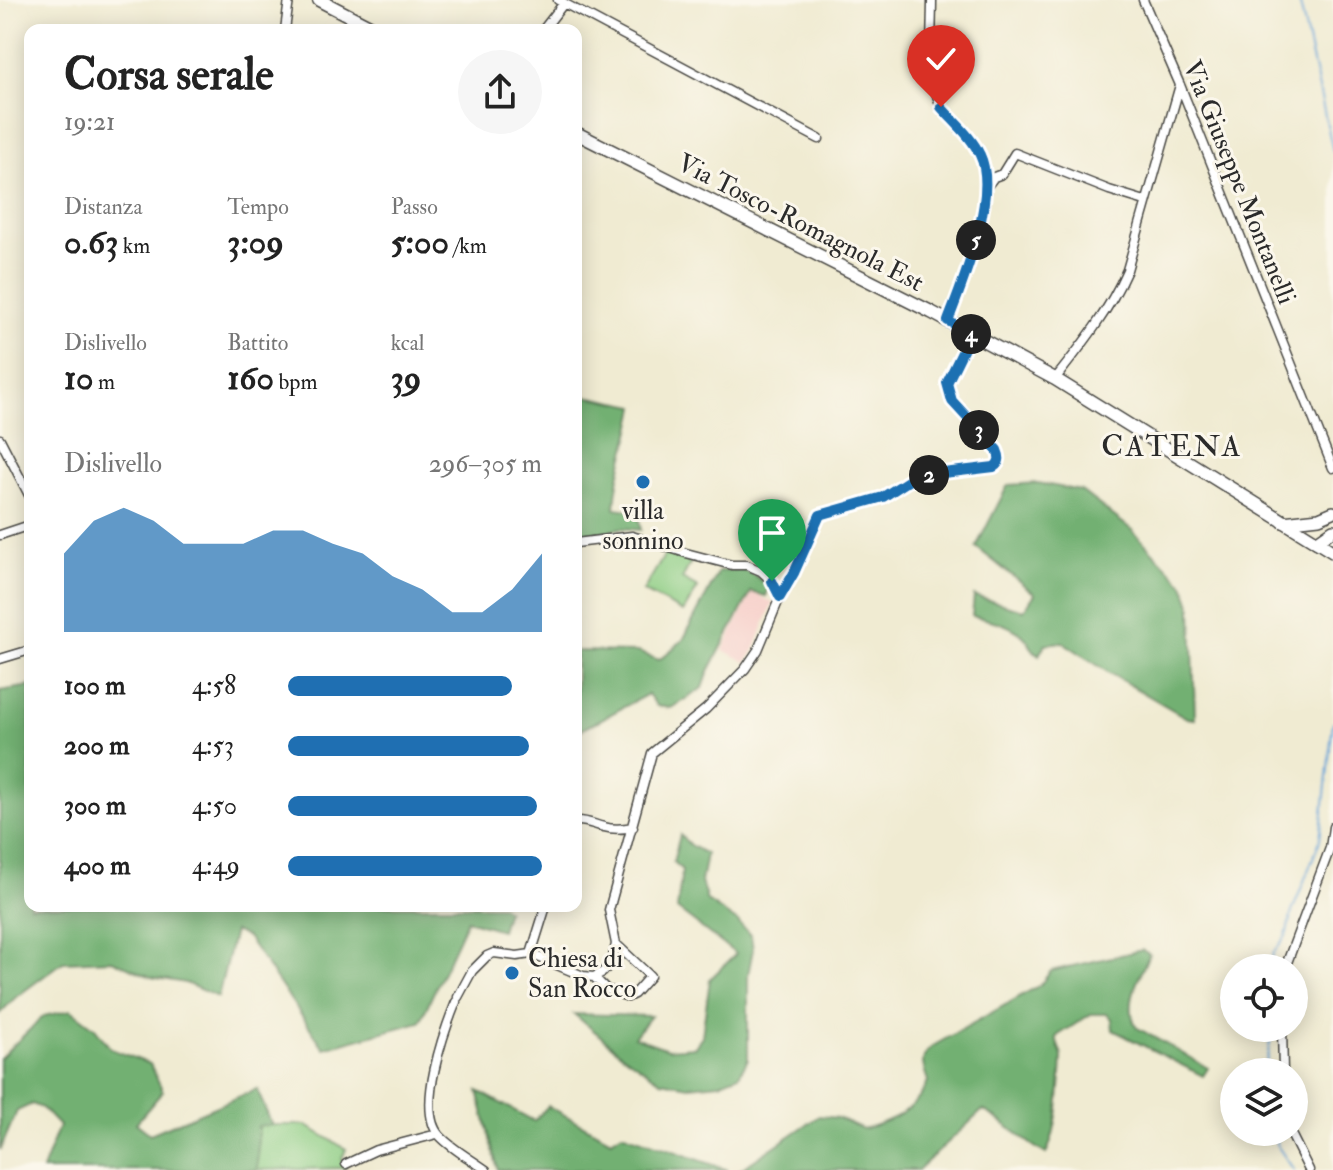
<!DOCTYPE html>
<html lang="it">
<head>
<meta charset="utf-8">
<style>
  body { margin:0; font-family:"IM FELL Double Pica",serif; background:#f6f6f6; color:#222; height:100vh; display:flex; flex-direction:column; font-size:30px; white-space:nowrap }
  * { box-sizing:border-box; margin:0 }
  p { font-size:26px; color:#767676 }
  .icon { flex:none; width:44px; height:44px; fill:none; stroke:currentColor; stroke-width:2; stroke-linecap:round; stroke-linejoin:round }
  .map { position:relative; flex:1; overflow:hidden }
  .details { position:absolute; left:24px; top:24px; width:558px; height:888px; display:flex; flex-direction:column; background:#fff; border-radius:16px; box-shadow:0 4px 20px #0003 }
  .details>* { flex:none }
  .buttons { position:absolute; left:1220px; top:954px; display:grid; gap:16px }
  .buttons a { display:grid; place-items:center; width:88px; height:88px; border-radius:50%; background:#fff; box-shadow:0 4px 20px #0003; font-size:40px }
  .pin { position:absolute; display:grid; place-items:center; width:68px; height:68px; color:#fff; margin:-82px -34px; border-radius:50% 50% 50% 0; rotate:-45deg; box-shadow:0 0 8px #0007 }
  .pin .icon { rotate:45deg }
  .km { position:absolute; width:40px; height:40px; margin:-20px; border-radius:50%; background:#222; color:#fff; font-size:22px; line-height:40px; text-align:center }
  .round { display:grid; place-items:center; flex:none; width:84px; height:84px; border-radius:42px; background:#f6f6f6 }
  .headline { display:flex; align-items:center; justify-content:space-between; height:136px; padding:0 40px }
  h1 { font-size:44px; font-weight:700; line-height:60px }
  .metrics { display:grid; grid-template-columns:repeat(3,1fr); gap:12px; height:136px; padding:8px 40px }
  .metrics div { display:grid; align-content:center }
  .metrics b { font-size:34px; font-weight:700 }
  .metrics small { font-size:22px; font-weight:400 }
  .metrics p { font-size:22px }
  .chart { height:224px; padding:16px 40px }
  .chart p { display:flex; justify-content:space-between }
  .chart svg { width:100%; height:144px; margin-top:8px; fill:#1f6fb2; opacity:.7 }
  ul { padding:0 40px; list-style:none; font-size:26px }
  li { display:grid; grid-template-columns:128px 96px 1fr; align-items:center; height:60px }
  li i { height:20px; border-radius:10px; background:#1f6fb2 }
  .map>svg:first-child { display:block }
  .built { fill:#f7d0ca }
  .green { fill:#8ecd84; stroke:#5c7c58; stroke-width:2 }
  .forest { fill:#72b072; stroke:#4e6e4e; stroke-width:2 }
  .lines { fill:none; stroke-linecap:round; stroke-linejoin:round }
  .stream { stroke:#68a4d8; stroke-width:2 }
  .street-casing { stroke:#494844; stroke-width:11 }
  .secondary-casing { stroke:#494844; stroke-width:14 }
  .primary-casing { stroke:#494844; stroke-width:15 }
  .street { stroke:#fff; stroke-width:8 }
  .secondary { stroke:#fff; stroke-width:11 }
  .primary { stroke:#fff; stroke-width:12 }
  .route-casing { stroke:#fff; stroke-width:16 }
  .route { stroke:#1f6fb2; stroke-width:10 }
  .poi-dot { fill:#1f6fb2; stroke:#fbf7ec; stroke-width:3 }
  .labels { text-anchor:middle; stroke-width:6; stroke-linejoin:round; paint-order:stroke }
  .street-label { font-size:26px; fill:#2b2b2b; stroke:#fbf7ec }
  .poi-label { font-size:26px; fill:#2b2b2b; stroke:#fbf7ec }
  .quarter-label { font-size:30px; letter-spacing:2px; fill:#2b2b2b; stroke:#fbf7ec }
</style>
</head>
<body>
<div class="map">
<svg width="1333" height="1170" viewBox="0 0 1333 1170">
  <rect width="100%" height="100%" fill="#fbf7ec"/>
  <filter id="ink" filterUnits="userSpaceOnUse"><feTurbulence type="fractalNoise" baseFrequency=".0125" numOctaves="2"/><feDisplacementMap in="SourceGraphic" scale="16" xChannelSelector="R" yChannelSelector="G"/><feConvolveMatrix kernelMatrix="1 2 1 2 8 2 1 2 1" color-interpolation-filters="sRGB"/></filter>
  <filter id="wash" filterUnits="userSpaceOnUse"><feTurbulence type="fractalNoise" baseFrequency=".006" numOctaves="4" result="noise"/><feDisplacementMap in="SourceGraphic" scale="32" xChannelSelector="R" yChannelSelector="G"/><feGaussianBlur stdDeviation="1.8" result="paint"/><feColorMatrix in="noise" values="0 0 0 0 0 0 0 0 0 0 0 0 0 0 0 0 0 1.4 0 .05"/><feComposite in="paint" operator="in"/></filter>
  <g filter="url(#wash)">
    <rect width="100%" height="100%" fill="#f0ebd2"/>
    <!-- built -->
    <path class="built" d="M752,593L773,602L754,650L746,662L723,650Z"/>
    <!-- green -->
    <path class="green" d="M667,551L691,562L682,579L698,588L683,612L643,591Z
      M258,1125H305L346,1149L342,1159L346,1168L257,1170Z"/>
    <!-- forest -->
    <path class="forest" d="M576,394L636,406C630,443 617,469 615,508L637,511L641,530L621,528L576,537Z
      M1038,483L1081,491L1132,530L1184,584L1192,608L1195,719L1187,718L1109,673L1063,642L1045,644L1039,655C1031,650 1032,647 1027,640C1014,624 990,620 972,616L974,596L1024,610L1035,594L976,547L1008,485Z
      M743,570L755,575L769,587L766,596L751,592L709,671L703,688L671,708L657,706L648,694L581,730L576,717V651L638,652L659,660L683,640L719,571Z
      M30,686V906H501L507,910L501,930L467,920L420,1022L324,1048L247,937L234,931L218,997L185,983L151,977L112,960L63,962L15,998L0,1013V691Z
      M680,835L690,845L706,854L701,882L707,901L738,922L751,936L753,949L748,975V1059L739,1075L720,1083L689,1086L661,1081L623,1055L574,1014L651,1016L634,1037L668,1049L695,1047L702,1036L710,979L736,954L677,909L682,870L673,862Z
      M1142,950L1149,954C1139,978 1124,1002 1136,1027L1208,1068L1203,1076L1113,1030L1112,1019L1107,1014H1091L1057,1036C1055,1045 1062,1049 1062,1059C1060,1089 1059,1127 1046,1154C1023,1141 1006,1122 983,1110L918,1170H740L819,1116L838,1118L863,1129C892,1121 918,1110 928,1081C922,1065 919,1057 933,1046L1040,985L1051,971Z
      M71,1010L95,1028L111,1049L150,1064L163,1091L136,1123L150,1134L257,1089L272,1125L258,1126L257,1170H42L59,1126L42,1108L32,1104L17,1111L0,1150V1058L44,1016Z
      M478,1091L534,1121L548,1106L611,1140L622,1133L728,1170H498Z"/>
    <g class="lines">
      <!-- stream -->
      <path class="stream" d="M1299,0L1333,151
        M1271,968L1273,954L1286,936L1292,912L1320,840L1333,722
        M1264,1072L1273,1028
        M1277,1132L1276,1144L1294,1170"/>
    </g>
  </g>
  <g filter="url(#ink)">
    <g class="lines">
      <!-- street casing -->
      <g class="street-casing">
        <path id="street" d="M558,0L819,139
          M932,0C932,29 927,84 943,109C954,127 977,140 983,162C996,201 962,283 948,321
          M1143,0L1180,85L1333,468
          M285,30L289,0
          M543,30L564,3
          M987,186L994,177L1002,174L1015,153L1109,190L1145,201
          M1055,379C1083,344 1109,311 1127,270L1180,85
          M0,439L30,497
          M0,535L30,525
          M576,543L632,536L686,553L732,565H747L761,571L772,581L780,597
          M0,659L30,650
          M576,821C587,820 594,825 604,827C614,830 623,829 633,827
          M531,954L546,906
          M1285,968L1330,848L1333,827
          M594,977L606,989L628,997L634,994L650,976L616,944
          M458,997L472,971L487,956L494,953L517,956L531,954L583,976L594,977L603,972L612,961L616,944L609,910L652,753L706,709L745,669L758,650L780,597L794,573L820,515L883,497L908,481L935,474L994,467C1001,462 1000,457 997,450L952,401L947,383L971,334
          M456,1002C445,1029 415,1111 440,1136C452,1149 471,1159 486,1170
          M1282,1028L1283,1072
          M1290,1132L1309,1170
          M346,1164L376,1150L437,1134"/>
      </g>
      <!-- secondary casing -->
      <g class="secondary-casing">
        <path id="secondary" d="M1283,522L1319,518L1333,512
          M1316,542L1333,530"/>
      </g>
      <!-- primary casing -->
      <g class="primary-casing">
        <path id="primary" d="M319,0L377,30
          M576,133L931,312L1055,379L1333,552"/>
      </g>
      <!-- street -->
      <use href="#street" class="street"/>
      <!-- secondary -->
      <use href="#secondary" class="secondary"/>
      <!-- primary -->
      <use href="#primary" class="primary"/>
    </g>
  </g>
  <g class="lines" filter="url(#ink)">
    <!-- route casing -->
    <g class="route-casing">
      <path id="route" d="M772,581L780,597L794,573L820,515L883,497L908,481L935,474L994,467C1001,462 1000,457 997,450L952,401L947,383L971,334L948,321C963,282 999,194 980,155C972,137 954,122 941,107"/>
    </g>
    <!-- route -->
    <use href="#route" class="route"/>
  </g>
  <!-- markers -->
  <g class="poi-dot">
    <circle cx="643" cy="482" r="8"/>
    <circle cx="512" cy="973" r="8"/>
  </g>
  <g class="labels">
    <!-- street labels -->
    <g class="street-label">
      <text transform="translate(1240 182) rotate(68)" y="9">Via Giuseppe Montanelli</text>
      <text transform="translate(801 222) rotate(27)" y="9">Via Tosco-Romagnola Est</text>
    </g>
    <!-- poi labels -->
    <g class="poi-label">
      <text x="643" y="519">villa<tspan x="643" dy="30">sonnino</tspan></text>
      <text x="528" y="967" text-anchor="start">Chiesa di<tspan x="528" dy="30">San Rocco</tspan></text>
    </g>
    <!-- quarter labels -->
    <g class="quarter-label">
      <text x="1172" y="456">CATENA</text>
    </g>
  </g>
</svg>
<div class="buttons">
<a><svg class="icon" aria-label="locate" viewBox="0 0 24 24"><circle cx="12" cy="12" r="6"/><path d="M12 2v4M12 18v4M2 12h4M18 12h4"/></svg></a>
<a><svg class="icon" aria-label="layers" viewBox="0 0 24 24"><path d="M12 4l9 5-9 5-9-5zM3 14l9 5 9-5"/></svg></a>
</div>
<div class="pin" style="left:772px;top:581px;background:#1e9e55"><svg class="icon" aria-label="arrive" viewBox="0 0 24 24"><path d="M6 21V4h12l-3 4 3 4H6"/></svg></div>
<div class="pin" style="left:941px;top:107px;background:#d93025"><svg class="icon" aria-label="check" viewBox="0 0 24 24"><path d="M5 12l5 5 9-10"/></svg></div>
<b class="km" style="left:929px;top:475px">2</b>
<b class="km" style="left:979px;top:430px">3</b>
<b class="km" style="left:971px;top:334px">4</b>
<b class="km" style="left:976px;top:240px">5</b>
<section class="details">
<div class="headline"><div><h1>Corsa serale</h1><p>19:21</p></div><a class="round"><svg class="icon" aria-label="share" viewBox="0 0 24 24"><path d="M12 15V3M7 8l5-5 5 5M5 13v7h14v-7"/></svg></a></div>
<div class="metrics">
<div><p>Distanza</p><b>0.63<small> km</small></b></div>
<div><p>Tempo</p><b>3:09</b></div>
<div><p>Passo</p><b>5:00<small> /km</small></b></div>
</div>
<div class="metrics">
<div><p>Dislivello</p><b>10<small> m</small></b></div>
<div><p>Battito</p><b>160<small> bpm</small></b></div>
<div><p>kcal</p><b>39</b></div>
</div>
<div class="chart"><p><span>Dislivello</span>296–305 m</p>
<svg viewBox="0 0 160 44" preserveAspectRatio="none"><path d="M0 44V20L10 10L20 6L30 10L40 17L50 17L60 17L70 13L80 13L90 17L100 20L110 27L120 31L130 38L140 38L150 31L160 20V44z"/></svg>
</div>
<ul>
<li><b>100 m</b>4:58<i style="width:88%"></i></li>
<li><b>200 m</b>4:53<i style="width:95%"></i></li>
<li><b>300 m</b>4:50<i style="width:98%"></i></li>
<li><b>400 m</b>4:49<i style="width:100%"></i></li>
</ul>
</section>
</div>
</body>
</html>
